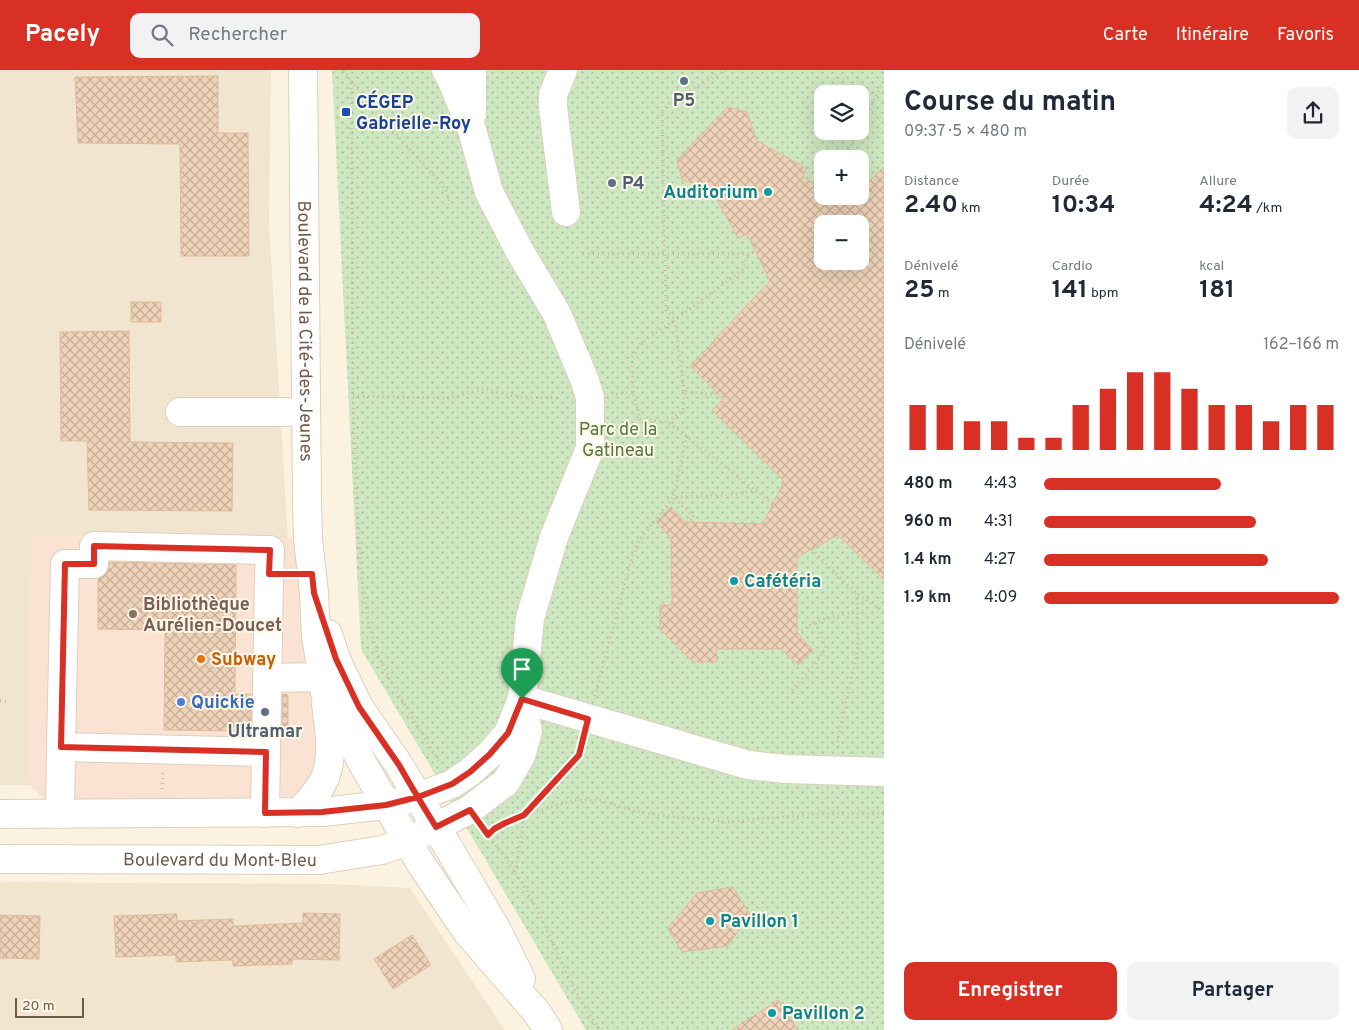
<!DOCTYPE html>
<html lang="fr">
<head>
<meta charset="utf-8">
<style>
  body { margin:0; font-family:Overpass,sans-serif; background:#f2f2f3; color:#1f2937; height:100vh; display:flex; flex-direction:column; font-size:19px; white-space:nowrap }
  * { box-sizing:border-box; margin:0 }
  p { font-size:16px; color:#747a83 }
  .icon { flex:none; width:28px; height:28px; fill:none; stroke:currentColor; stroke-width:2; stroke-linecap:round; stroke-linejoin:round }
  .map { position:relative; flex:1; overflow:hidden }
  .drawer { display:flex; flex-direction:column; background:#fff; width:475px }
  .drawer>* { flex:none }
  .controls { position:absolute; left:814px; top:15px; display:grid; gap:10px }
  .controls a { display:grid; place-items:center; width:55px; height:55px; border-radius:10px; background:#fff; box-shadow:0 5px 20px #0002; font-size:25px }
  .scale { position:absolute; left:15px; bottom:12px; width:69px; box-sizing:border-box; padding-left:5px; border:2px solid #705a49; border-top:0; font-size:14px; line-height:18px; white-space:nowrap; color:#705a49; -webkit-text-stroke:4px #fef7e6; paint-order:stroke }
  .pin { position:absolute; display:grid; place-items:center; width:42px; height:42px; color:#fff; margin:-51px -21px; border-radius:50% 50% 50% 0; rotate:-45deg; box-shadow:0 0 5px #0007 }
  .pin .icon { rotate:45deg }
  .round { display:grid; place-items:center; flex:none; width:52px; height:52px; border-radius:10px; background:#f2f2f3 }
  .headline { display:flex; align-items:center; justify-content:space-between; height:85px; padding:0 20px }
  h1 { font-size:28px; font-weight:700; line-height:38px }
  .stats { display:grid; grid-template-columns:repeat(3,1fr); gap:8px; height:85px; padding:5px 20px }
  .stats div { display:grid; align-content:center }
  .stats b { font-size:25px; font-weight:700 }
  .stats small { font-size:14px; font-weight:400 }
  .stats p { font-size:14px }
  .chart { height:140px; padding:10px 20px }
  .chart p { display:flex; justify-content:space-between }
  .chart svg { width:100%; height:90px; margin-top:5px; stroke:#d93025; stroke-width:6 }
  .primary-button { display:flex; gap:10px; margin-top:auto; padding:10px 20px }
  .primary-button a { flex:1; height:58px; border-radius:10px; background:#d93025; color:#fff; font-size:20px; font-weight:700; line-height:58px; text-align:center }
  .primary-button a+a { background:#f2f2f3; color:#1f2937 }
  ul { padding:0 20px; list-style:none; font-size:16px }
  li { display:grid; grid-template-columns:80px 60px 1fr; align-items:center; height:38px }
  li i { height:12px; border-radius:6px; background:#d93025 }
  header { display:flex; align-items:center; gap:30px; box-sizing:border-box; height:70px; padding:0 25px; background:#d93025; color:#fff }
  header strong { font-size:24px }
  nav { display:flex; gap:28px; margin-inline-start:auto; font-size:18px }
  .search { width:350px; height:45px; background:#f2f2f3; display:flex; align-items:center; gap:12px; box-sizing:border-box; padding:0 18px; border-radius:10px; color:#747a83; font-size:19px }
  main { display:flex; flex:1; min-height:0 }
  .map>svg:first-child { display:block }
  .residential { fill:#f2e5cf }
  .commercial { fill:#fbe3d4 }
  .grass { fill:url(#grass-dots); fill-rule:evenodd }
  .building { fill:url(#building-cross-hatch); stroke:#e1bb9a; fill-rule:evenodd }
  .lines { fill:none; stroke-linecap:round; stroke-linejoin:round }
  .minor-casing { stroke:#decfbd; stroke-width:30 }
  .path { stroke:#d3b69d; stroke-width:3; stroke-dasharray:1 4; stroke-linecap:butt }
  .minor { stroke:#fff; stroke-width:28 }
  .route-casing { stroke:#fff; stroke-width:10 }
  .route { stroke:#d93025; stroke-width:6 }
  .service-dot { fill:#5c6f8a; stroke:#fef7e6; stroke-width:2 }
  .transit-dot { fill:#1a4fb4; stroke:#fef7e6; stroke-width:2 }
  .culture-dot { fill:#0f9aa8; stroke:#fef7e6; stroke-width:2 }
  .education-dot { fill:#8d6e63; stroke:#fef7e6; stroke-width:2 }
  .food-dot { fill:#e8710a; stroke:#fef7e6; stroke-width:2 }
  .shop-dot { fill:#3f7fe0; stroke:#fef7e6; stroke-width:2 }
  .labels { text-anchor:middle; stroke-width:4; stroke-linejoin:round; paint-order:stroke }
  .service-label { font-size:18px; font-weight:bold; fill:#4e5e75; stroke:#fef7e6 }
  .transit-label { font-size:18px; font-weight:bold; fill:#164399; stroke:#fef7e6; text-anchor:start }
  .culture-label { font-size:18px; font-weight:bold; fill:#0d838f; stroke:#fef7e6; text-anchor:start }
  .street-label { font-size:18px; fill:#705a49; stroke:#fef7e6 }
  .park-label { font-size:18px; fill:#517b44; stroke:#fef7e6 }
  .education-label { font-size:18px; font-weight:bold; fill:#785e54; stroke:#fef7e6; text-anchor:start }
  .food-label { font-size:18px; font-weight:bold; fill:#c56008; stroke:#fef7e6; text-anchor:start }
  .shop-label { font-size:18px; font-weight:bold; fill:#366cbe; stroke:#fef7e6; text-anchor:start }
</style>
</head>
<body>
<header>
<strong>Pacely</strong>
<div class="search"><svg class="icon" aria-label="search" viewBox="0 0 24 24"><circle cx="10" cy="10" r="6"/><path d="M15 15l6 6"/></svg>Rechercher</div>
<nav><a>Carte</a><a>Itinéraire</a><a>Favoris</a></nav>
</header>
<main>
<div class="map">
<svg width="884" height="960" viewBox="0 0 884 960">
  <defs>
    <pattern id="grass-dots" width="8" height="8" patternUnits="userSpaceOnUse" patternTransform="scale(1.25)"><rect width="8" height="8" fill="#cde7c0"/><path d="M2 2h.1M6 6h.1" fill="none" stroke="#abbe9e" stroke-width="1.8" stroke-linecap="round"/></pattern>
    <pattern id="building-cross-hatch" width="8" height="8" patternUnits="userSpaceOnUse" patternTransform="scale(1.25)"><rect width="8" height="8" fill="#efd3b9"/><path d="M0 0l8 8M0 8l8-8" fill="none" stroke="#c6ae98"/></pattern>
  </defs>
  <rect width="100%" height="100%" fill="#fbf3e0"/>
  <!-- residential -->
  <path class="residential" d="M0,0H271L269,154L288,469L30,466L29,715H0Z
    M0,812L333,814L410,818L505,960H0Z"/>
  <!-- commercial -->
  <path class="commercial" d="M30,466L308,469L329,662L298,743L60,744L29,715Z"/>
  <!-- grass -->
  <path class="grass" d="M332,0H884V960H586L361,579ZM822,24H860V61H822ZM822,89H860V126H822ZM822,154H860V191H822Z"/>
  <!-- building -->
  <path class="building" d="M218,6V63H248L249,186H181L180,74L78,73L75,7Z
    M728,37L747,42L757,71L806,98L803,107L822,118V126H838L848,132L854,126H860V120L884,97V510L838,465L797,487V563L813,580L798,595L781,579H716L717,592H693L660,559V535H672L671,468L656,452L671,437L685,452L763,454L784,411L712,340L723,329L690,296L715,271L714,270L770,211L747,164L738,168L710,117L682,110L677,90ZM822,154H860V191H822Z
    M131,232H161V252H131Z
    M129,261L130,372L233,373L232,441L89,440L87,371H61L60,262Z
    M110,492L236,495L235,624H251V660H235V661L164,660L165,560L98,559V509L102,507L107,502Z
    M283,624L288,625V660H282Z
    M733,817L750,845L727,876L682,882L668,858L697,823Z
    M303,843L340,844L339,890L292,889V894L233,896V890L176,892V885L116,887L114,846L177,844V851L233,849V856L303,853Z
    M0,845L40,846L39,889L0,888Z
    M412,865L431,895L393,919L374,889Z
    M778,930L798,960H732Z"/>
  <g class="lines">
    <!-- minor casing -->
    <g class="minor-casing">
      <g id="minor">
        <path id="s1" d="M303,0L307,431L308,469L314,523L316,566L325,623L364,696L421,794L467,862L538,944L548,960"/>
        <path d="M472,0V44"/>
        <path d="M563,0L553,25V37L566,142"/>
        <path d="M180,342H305"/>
        <path d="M328,564L336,589L359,637L399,695L457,792L497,860L521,909"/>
        <path d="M267,608L322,607"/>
        <path d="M522,629L748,695L786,699L884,702"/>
        <path d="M265,743L269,504L270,480L94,476V494H65L61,677L266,682"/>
        <path d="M298,743C308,732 319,722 325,708C334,685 329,658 326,634"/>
        <path d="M0,744L322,742L386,735L418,727L452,714L470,702L490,684L508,663L522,629L530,548L554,467L590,378V328L585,311L557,244L519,180L489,122L472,60L452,11L446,0"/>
        <path d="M60,744L61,677"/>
        <path id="s2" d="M0,789L319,790L382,780L407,771L469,740L506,712L521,686L528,661L523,634"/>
      </g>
    </g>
    <!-- path -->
    <path class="path" d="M344,0L351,11L353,326L356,423L362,511L368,550L378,585L389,608L440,694
      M351,11L376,42L445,118L449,131
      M860,57L884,11
      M844,89L858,61
      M583,184H748L755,181
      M684,321L675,250L742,200L748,184
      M633,322L632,288L642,272L675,250L666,240L662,45L663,40L672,30L726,0
      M616,324L633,322L640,349L668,352L773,434
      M353,326L448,328L484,319L520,327L558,328
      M668,352L683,340L684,321L714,325L723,318
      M687,366L673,427L694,447L687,454
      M812,479C833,500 857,528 884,541
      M797,563L815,552L834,546L857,542
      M792,620L815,594L826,578L815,552
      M595,626L631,490L639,471L673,427L732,425L756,420
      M0,631H6
      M838,677V669L858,578L857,522
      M162,719L163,703
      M484,759C501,783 520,806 533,832C555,875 571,921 600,960
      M488,765L494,759L505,753L525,745L575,730H598L635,741L659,745L730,752L779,747L820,744H884
      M515,802L525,745L579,685L582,673"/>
    <!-- minor -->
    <use href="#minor" class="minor"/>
  </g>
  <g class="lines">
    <!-- route casing -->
    <g class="route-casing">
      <path id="route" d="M522,629L508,663L490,684L470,702L452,714L418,727L386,735L322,742L265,743L266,682L61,677L65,494H94V476L270,480L269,504H312L314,523L336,589L359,637L399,695C411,716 423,736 436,757L470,740L488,765L494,759L505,753L524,745L579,685L588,649L522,629"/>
    </g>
    <!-- route -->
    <use href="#route" class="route"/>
  </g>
  <!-- markers -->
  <g class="service-dot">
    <circle cx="684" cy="11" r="5"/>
    <circle cx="612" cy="113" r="5"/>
    <circle cx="265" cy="642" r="5"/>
  </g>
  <rect class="transit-dot" x="341" y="37" width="10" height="10" rx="2.5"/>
  <g class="culture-dot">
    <circle cx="768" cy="122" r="5"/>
    <circle cx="734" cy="511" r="5"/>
    <circle cx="710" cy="851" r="5"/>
    <circle cx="772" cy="943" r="5"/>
  </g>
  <circle class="education-dot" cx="133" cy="544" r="5"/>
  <circle class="food-dot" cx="201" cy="589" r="5"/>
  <circle class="shop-dot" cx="181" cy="632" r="5"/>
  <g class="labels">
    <!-- service labels -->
    <g class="service-label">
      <text x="684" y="36">P5</text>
      <text x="622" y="119" text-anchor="start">P4</text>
      <text x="265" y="667">Ultramar</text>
    </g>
    <!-- transit labels -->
    <g class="transit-label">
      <text x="356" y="38">CÉGEP<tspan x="356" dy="21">Gabrielle-Roy</tspan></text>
    </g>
    <!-- culture labels -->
    <g class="culture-label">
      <text x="758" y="128" text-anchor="end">Auditorium</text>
      <text x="744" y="517">Cafétéria</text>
      <text x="720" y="857">Pavillon 1</text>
      <text x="782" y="949">Pavillon 2</text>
    </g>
    <!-- street labels -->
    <g class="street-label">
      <text dy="6" stroke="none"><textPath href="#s1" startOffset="261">Boulevard de la Cité-des-Jeunes</textPath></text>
      <text dy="6" stroke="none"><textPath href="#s2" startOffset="220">Boulevard du Mont-Bleu</textPath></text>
    </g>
    <!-- park labels -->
    <g class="park-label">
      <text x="618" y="365">Parc de la<tspan x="618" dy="21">Gatineau</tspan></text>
    </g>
    <!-- education labels -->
    <g class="education-label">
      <text x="143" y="540">Bibliothèque<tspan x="143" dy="21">Aurélien-Doucet</tspan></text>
    </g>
    <!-- food labels -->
    <g class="food-label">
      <text x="211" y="595">Subway</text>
    </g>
    <!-- shop labels -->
    <g class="shop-label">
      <text x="191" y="638">Quickie</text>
    </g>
  </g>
</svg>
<div class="controls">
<a><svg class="icon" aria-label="layers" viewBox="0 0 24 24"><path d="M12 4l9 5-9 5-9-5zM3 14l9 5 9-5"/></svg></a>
<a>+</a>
<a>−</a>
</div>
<div class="scale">20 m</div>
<div class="pin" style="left:522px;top:629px;background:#1e9e55"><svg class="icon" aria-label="arrive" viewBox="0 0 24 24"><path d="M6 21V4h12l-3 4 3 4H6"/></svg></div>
</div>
<section class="drawer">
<div class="headline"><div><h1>Course du matin</h1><p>09:37 · 5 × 480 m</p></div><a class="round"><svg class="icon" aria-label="share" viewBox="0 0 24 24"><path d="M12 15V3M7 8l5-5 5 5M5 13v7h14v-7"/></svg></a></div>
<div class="stats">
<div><p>Distance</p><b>2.40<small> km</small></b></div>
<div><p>Durée</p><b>10:34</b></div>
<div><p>Allure</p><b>4:24<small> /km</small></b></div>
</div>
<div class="stats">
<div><p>Dénivelé</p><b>25<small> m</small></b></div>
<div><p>Cardio</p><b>141<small> bpm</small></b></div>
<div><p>kcal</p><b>181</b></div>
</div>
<div class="chart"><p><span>Dénivelé</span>162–166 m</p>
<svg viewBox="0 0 160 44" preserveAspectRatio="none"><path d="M5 44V22M15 44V22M25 44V30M35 44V30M45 44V38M55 44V38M65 44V22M75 44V14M85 44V6M95 44V6M105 44V14M115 44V22M125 44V22M135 44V30M145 44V22M155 44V22"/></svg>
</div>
<ul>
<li><b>480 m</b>4:43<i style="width:60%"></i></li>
<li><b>960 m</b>4:31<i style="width:72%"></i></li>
<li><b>1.4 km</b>4:27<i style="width:76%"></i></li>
<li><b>1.9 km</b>4:09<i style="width:100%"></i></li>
</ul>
<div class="primary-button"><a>Enregistrer</a><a>Partager</a></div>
</section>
</main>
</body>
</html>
